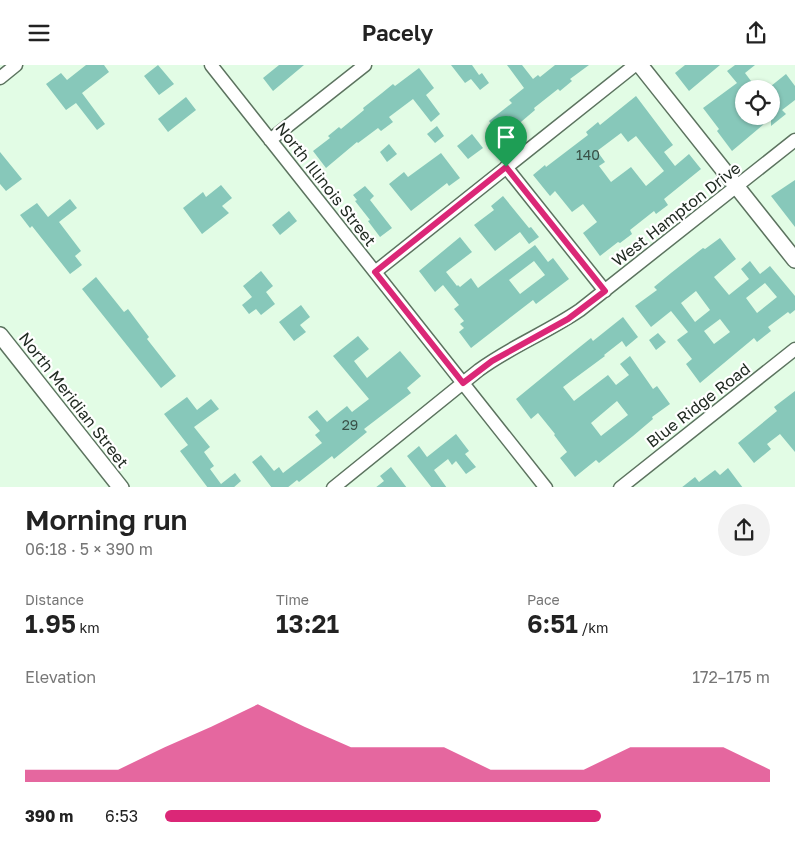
<!DOCTYPE html>
<html lang="en">
<head>
<meta charset="utf-8">
<style>
  body { margin:0; font-family:"Golos Text",sans-serif; background:#f2f2f2; color:#222; height:100vh; display:flex; flex-direction:column; font-size:19px; white-space:nowrap }
  * { box-sizing:border-box; margin:0 }
  p { font-size:16px; color:#767676 }
  .icon { flex:none; width:28px; height:28px; fill:none; stroke:currentColor; stroke-width:2; stroke-linecap:round; stroke-linejoin:round }
  .map { position:relative; height:422px; overflow:hidden }
  .details { display:flex; flex-direction:column; background:#fff; flex:1 }
  .details>* { flex:none }
  .controls { position:absolute; left:735px; top:15px; display:grid; gap:10px }
  .controls a { display:grid; place-items:center; width:45px; height:45px; border-radius:50%; background:#fff; box-shadow:0 1px 4px #0004; font-size:25px }
  .pin { position:absolute; display:grid; place-items:center; width:42px; height:42px; color:#fff; margin:-51px -21px; border-radius:50% 50% 50% 0; rotate:-45deg; box-shadow:0 0 5px #0007 }
  .pin .icon { rotate:45deg }
  .round { display:grid; place-items:center; flex:none; width:52px; height:52px; border-radius:26px; background:#f2f2f2 }
  .summary { display:flex; align-items:center; justify-content:space-between; height:85px; padding:0 25px }
  h1 { font-size:28px; font-weight:600; line-height:38px }
  .metrics { display:grid; grid-template-columns:repeat(3,1fr); gap:8px; height:85px; padding:5px 25px }
  .metrics div { display:grid; align-content:center }
  .metrics b { font-size:25px; font-weight:600 }
  .metrics small { font-size:14px; font-weight:400 }
  .metrics p { font-size:14px }
  .chart { height:140px; padding:10px 25px }
  .chart p { display:flex; justify-content:space-between }
  .chart svg { width:100%; height:90px; margin-top:5px; fill:#db2777; opacity:.7 }
  ul { padding:0 25px; list-style:none; font-size:16px }
  li { display:grid; grid-template-columns:80px 60px 1fr; align-items:center; height:38px }
  li i { height:12px; border-radius:6px; background:#db2777 }
  header { display:flex; justify-content:space-between; align-items:center; height:65px; padding:0 25px; background:#fff; font-size:22px; font-weight:600 }
  .map>svg:first-child { display:block }
  .building { fill:#87c8ba; fill-rule:evenodd }
  .lines { fill:none; stroke-linecap:round; stroke-linejoin:round }
  .minor-casing { stroke:#5c735f; stroke-width:15 }
  .major-casing { stroke:#5c735f; stroke-width:18 }
  .minor { stroke:#fff; stroke-width:12 }
  .major { stroke:#fff; stroke-width:15 }
  .route-casing { stroke:#fff; stroke-width:10 }
  .route { stroke:#db2777; stroke-width:6 }
  .labels { text-anchor:middle; stroke-width:4.5; stroke-linejoin:round; paint-order:stroke }
  .number-label { font-size:14px; fill:#3a5248 }
  .street-label { font-size:16px; fill:#212b22; stroke:#fff }
</style>
</head>
<body>
<header><svg class="icon" aria-label="menu" viewBox="0 0 24 24"><path d="M4 6h16M4 12h16M4 18h16"/></svg>Pacely<svg class="icon" aria-label="share" viewBox="0 0 24 24"><path d="M12 15V3M7 8l5-5 5 5M5 13v7h14v-7"/></svg></header>
<div class="map">
<svg width="795" height="423" viewBox="0 0 795 423">
  <rect width="100%" height="100%" fill="#e2fce5"/>
  <!-- building -->
  <path class="building" d="M86,0H104L109,7L82,28L105,59L97,65L76,38L66,45L46,19L61,8L67,15Z
    M158,0L174,19L159,30L144,11Z
    M279,0H304L273,26L263,13Z
    M451,0H472L479,10L482,8L489,18L480,25L471,14L465,18Z
    M507,0H522L533,14L538,10L540,12L555,0H589L570,14L572,16L560,26L558,24L534,43L535,45L502,73L489,56L512,38L509,35L524,23Z
    M685,0H720L689,26L675,8Z
    M735,0H755L745,8L757,24H744V51H771V21L786,9L795,21V35L782,45L786,49L771,61V53L732,86L717,66L719,64L703,43L737,18L727,6Z
    M419,3L434,23L426,30L440,49L431,57L413,34L389,52L393,57L381,66L378,63L358,78L357,77L326,103L313,86L330,73L328,71L339,62L341,64L364,45L363,43L382,28L393,19L395,21Z
    M636,31L673,80L664,87L675,101L689,89L701,104L664,134L668,140L656,149L654,146L630,165L632,169L620,178L618,177L600,191L583,168L597,157L583,139L572,147L555,126L550,131L533,110L545,100L546,102L588,70L586,67L598,57L600,60ZM621,68L628,77L636,71L664,106L646,121L631,102L611,117L599,101L605,97L597,86Z
    M186,32L196,45L168,67L158,54Z
    M437,61L444,71L435,78L427,69Z
    M472,69L483,83L468,94L457,81Z
    M389,79L397,89L387,97L380,87Z
    M0,87L22,114L6,126L0,119Z
    M441,88L460,113L449,121L447,118L411,146L389,119L404,107L408,112Z
    M795,115V162L771,131Z
    M221,120L232,133L222,141L229,148L202,169L183,143L203,127L206,132Z
    M365,121L374,131L370,135L392,163L380,172L368,156L370,155L355,136L357,135L353,130Z
    M503,131L529,163L531,162L539,172L529,179L520,167L495,186L474,160L494,145L491,141Z
    M70,134L77,143L59,157L81,186L75,191L82,200L70,209L32,161L30,163L20,150L37,138L48,152Z
    M289,146L297,156L280,170L272,160Z
    M460,172L472,187L446,207L457,221L458,220L460,222L471,213L478,223L535,180L548,197L553,193L569,214L536,239L533,235L471,283L459,267L464,263L460,259L464,256L454,244L459,240L443,220L435,227L419,206ZM534,196L545,210L520,229L509,215Z
    M720,173L736,194L714,212L729,230L749,214L741,204L750,196L760,209L770,201L795,231V245L790,249L788,247L768,262L771,266L757,277L754,273L700,318L686,299L692,294L677,275L688,267L671,246L651,262L635,241L657,225L654,222L671,208L703,183L705,184ZM765,218L777,232L757,248L746,233ZM696,226L710,245L695,257L681,238ZM720,254L730,267L714,279L704,266Z
    M261,206L273,221L266,227L275,239L261,250L256,244L249,249L242,240L252,232L243,221Z
    M96,212L124,247L128,244L149,272L147,274L176,311L161,323L82,224Z
    M301,240L310,252L300,260L306,267L294,276L279,257Z
    M623,252L638,272L626,282L622,276L604,290L605,291L563,322L574,336L608,310L616,320L629,310L620,299L630,291L653,324L657,321L670,339L652,352L653,354L633,371L599,398L596,395L575,412L560,393L567,387L554,370L555,369L538,348L531,354L516,334L571,289L591,273L593,276ZM617,336L628,350L601,371L591,358Z
    M658,268L666,277L656,285L649,275Z
    M358,271L369,284L354,296L367,313L400,286L421,311L407,323L411,328L364,364L367,367L334,394L332,391L299,417L297,415L287,423H272L252,397L261,390L274,406L279,402L283,408L322,378L315,370L320,366L308,352L317,345L327,357L347,341L352,347L369,334L333,291Z
    M795,326V387L780,369L767,379L771,384L754,398L738,378L777,346L774,342Z
    M187,332L197,345L211,334L219,344L194,362L210,382L204,387L214,401L210,404L221,419L235,408L241,416L233,423H208L180,386L188,380L164,349Z
    M456,369L469,386L465,389L476,402L466,409L456,396L452,400L448,394L434,405L447,423H432L407,391L419,381L427,392Z
    M391,402L407,423H375L384,416L380,411Z
    M728,403L743,423H681L695,412L699,417L715,405L720,410Z"/>
  <g class="lines">
    <!-- minor casing -->
    <g class="minor-casing">
      <path id="minor" d="M211,0L546,423
        M0,13L16,0
        M270,75L365,0
        M506,102L605,226
        M375,207L635,0
        M333,423L479,305C510,282 548,267 580,245L795,75
        M620,423L795,284"/>
    </g>
    <!-- major casing -->
    <g class="major-casing">
      <path id="major" d="M640,0L795,195
        M0,270L121,423"/>
    </g>
    <!-- minor -->
    <use href="#minor" class="minor"/>
    <!-- major -->
    <use href="#major" class="major"/>
  </g>
  <g class="lines">
    <!-- route casing -->
    <g class="route-casing">
      <path id="route" d="M506,102L605,226L568,254L492,296L463,318L375,207Z"/>
    </g>
    <!-- route -->
    <use href="#route" class="route"/>
  </g>
  <g class="labels">
    <!-- number labels -->
    <g class="number-label">
      <text x="588" y="95">140</text>
      <text x="350" y="365">29</text>
    </g>
    <!-- street labels -->
    <g class="street-label">
      <text transform="translate(326 119) rotate(52)" y="6">North Illinois Street</text>
      <text transform="translate(676 149) rotate(-38)" y="6">West Hampton Drive</text>
      <text transform="translate(74 335) rotate(52)" y="6">North Meridian Street</text>
      <text transform="translate(698 340) rotate(-38)" y="6">Blue Ridge Road</text>
    </g>
  </g>
</svg>
<div class="controls">
<a><svg class="icon" aria-label="locate" viewBox="0 0 24 24"><circle cx="12" cy="12" r="6"/><path d="M12 2v4M12 18v4M2 12h4M18 12h4"/></svg></a>
</div>
<div class="pin" style="left:506px;top:102px;background:#1e9e55"><svg class="icon" aria-label="arrive" viewBox="0 0 24 24"><path d="M6 21V4h12l-3 4 3 4H6"/></svg></div>
</div>
<section class="details">
<div class="summary"><div><h1>Morning run</h1><p>06:18 · 5 × 390 m</p></div><a class="round"><svg class="icon" aria-label="share" viewBox="0 0 24 24"><path d="M12 15V3M7 8l5-5 5 5M5 13v7h14v-7"/></svg></a></div>
<div class="metrics">
<div><p>Distance</p><b>1.95<small> km</small></b></div>
<div><p>Time</p><b>13:21</b></div>
<div><p>Pace</p><b>6:51<small> /km</small></b></div>
</div>
<div class="chart"><p><span>Elevation</span>172–175 m</p>
<svg viewBox="0 0 160 44" preserveAspectRatio="none"><path d="M0 44V38L10 38L20 38L30 27L40 17L50 6L60 17L70 27L80 27L90 27L100 38L110 38L120 38L130 27L140 27L150 27L160 38V44z"/></svg>
</div>
<ul>
<li><b>390 m</b>6:53<i style="width:72%"></i></li>
</ul>
</section>
</body>
</html>
